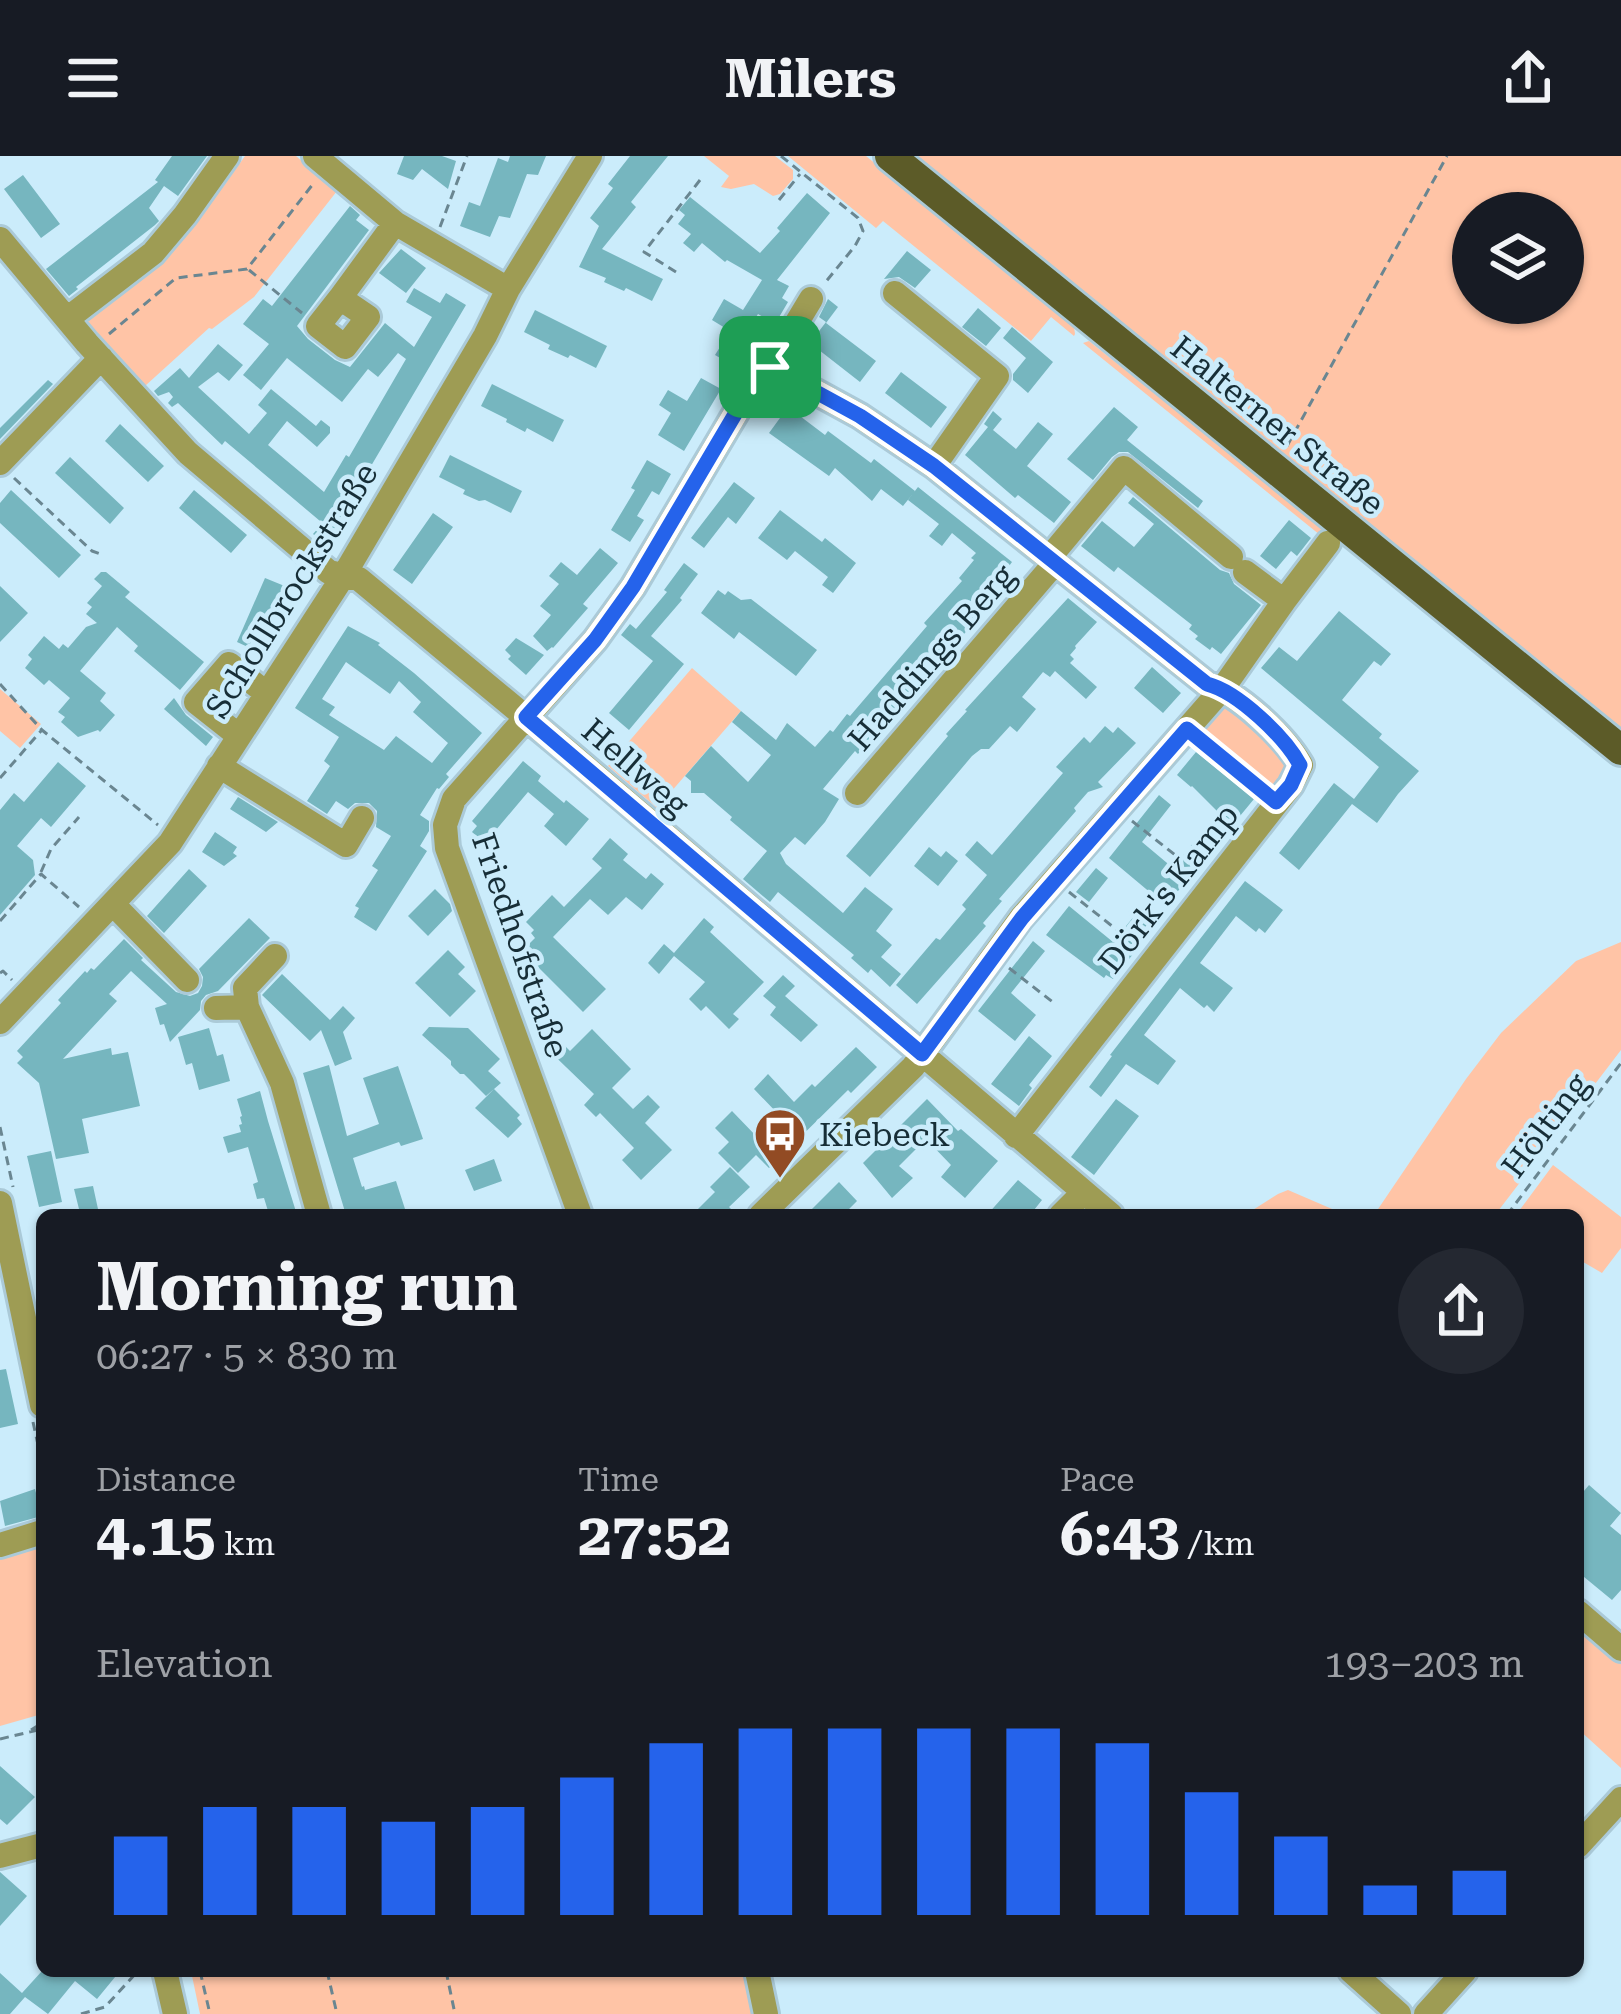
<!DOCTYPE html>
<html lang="en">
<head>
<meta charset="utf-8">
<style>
  body { margin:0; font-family:"Roboto Serif",serif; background:#242831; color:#f1f3f6; height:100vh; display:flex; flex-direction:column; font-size:45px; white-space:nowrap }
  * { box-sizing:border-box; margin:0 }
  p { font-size:39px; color:#9ea1a6 }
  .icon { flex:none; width:66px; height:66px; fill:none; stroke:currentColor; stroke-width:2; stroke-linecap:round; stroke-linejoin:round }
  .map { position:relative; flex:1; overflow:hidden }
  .drawer { position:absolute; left:36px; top:1053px; width:1548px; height:768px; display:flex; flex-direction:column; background:#171b24; border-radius:18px; box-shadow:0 3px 9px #0004 }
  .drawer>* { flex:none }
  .tools { position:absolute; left:1452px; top:36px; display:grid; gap:24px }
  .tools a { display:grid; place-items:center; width:132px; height:132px; border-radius:50%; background:#171b24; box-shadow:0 3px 9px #0004; font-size:60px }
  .pin { position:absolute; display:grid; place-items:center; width:102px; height:102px; color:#fff; margin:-51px; border-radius:24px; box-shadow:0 6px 18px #0006 }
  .round { display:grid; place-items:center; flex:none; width:126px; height:126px; border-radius:63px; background:#242831 }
  .overview { display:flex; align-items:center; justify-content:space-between; height:204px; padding:0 60px }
  h1 { font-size:66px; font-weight:700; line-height:90px }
  .stats { display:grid; grid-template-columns:repeat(3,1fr); gap:18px; height:204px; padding:12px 60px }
  .stats div { display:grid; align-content:center }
  .stats b { font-size:60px; font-weight:700 }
  .stats small { font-size:33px; font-weight:400 }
  .stats p { font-size:33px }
  .chart { height:336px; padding:24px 60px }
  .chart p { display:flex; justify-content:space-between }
  .chart svg { width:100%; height:216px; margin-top:12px; stroke:#2563eb; stroke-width:6 }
  header { display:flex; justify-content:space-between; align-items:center; height:156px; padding:0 60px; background:#171b24; font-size:54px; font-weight:700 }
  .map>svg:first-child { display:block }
  .green { fill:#ffc4a6; fill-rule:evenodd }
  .building { fill:#76b6bf; fill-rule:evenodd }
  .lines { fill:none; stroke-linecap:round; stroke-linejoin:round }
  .minor-casing { stroke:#abcad8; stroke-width:30 }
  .major-casing { stroke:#abcad8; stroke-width:36 }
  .path { stroke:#6a8691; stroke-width:3; stroke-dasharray:9 6; stroke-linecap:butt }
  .minor { stroke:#9e9c54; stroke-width:24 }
  .major { stroke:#5c5b28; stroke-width:30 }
  .route-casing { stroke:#fff; stroke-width:24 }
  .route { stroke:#2563eb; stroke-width:15 }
  .labels { text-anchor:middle; stroke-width:9; stroke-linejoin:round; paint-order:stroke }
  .street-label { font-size:33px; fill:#172e37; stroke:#cbecfb }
  .poi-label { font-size:33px; fill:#172e37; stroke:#cbecfb; text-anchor:start }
</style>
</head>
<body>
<header><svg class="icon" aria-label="menu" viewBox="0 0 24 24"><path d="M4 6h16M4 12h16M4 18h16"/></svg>Milers<svg class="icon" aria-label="share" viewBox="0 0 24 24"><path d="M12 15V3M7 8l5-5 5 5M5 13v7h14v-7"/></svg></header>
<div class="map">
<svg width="1621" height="1858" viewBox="0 0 1621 1858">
  <rect width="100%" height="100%" fill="#cbecfb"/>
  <!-- green -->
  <path class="green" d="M245,0H296L337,35L254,141L212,173L209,172L145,230L85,165L158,108L216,28L223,31Z
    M704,0H775L793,14V23L780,38L773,40L754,28L731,33L721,31L729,20Z
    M788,0H866L1074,171L1075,178L1074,180L1051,161L1031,185L883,65L876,72Z
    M915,0H1621V575ZM1473,57H1563V147H1473Z
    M1089,185L1324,373L1320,379L1083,187Z
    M692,512L741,555L657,652L608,610Z
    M0,533L41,568L20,592L0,575Z
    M1228,552L1235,554L1289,606L1276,635H1269L1203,581L1202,574L1220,553Z
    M1621,786V894L1495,1059H1374L1466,923L1501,877L1576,805Z
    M1553,1009L1621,1061V1092L1602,1117L1578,1103V1059H1516Z
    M1288,1034L1346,1059H1245L1278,1038Z
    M42,1386V1558L0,1570V1399Z
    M1578,1470L1621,1507V1612L1578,1573Z
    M191,1815H750L759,1858H200Z"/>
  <!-- building -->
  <path class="building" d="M172,0H207L178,40L164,30L149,52L159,65L155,69L76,131L78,133L69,140L46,113L158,26L155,24Z
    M404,0H442L456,5L448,33L422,13L413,24L397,18Z
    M510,0H546L538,19L527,18L510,62L499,60L490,81L460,70L469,46L480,50L498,2L508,6Z
    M630,0H668L631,46L636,51L602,93L663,123L652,145L626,132L624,135L604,126L606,122L579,111L599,70L590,62L613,32L608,28Z
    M23,19L60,68L41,82L4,33Z
    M807,37L830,57L777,124L789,130L782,142L788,146L775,168L758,158L741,186L747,189L734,210L715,199L730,175L712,164L724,143L743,154L762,124L727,104L725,106L702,87L694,96L683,87L691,78L678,68L685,59L679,54L690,41L760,97L780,75L777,72Z
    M350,50L360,59L356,64L369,74L297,170L308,183L335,204L350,211L385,167L414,191L432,161L406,146L414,132L440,147L446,137L466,149L325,388L313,378L321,369L320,365L225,285L222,289L178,247L172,251L168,247L173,241L169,236L158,240L154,235L180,212L189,222L218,188L243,209L229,225L218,216L198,231L249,278L267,257L258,249L271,233L316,270L321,264L330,271V277L317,291L287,265L268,289L324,336L346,299L349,301L406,203L398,197L378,221L368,213L342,246L287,202L261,234L243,219L269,188L243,168L263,143L272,150Z
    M401,93L426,112L406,137L379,117Z
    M907,95L931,114L915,132L899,121L884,123Z
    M828,143L838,151L826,167L876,205L860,226L810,187L826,166L819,161Z
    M978,152L1001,172L986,190L962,171Z
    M535,154L607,190L596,212L570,199L568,202L548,193L550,189L524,176Z
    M1012,171L1053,206L1028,237L1013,224V218L1026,202L1003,182Z
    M901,216L947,251L931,272L885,237Z
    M701,222L721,233L684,295L658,279L671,257L659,249L668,234L687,245Z
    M48,224L53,228L0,283V272Z
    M492,228L564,264L553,286L527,272L525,276L506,266L507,263L481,250Z
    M788,251L825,279L828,275L871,307L874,303L915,335L903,350L881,333L872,345L835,312L829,320L769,277Z
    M1114,251L1138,271L1127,284L1203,345L1198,352L1128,296H1119L1112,301L1093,324L1067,303Z
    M993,255L1002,263L993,274L1016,293L1038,266L1053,278L1027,310L1071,346L1054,367L1018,339L1015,342L965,299L988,271L984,268Z
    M120,268L164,310L148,326L105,285Z
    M450,299L522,335L511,357L485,344L479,345L463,338L465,334L439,321Z
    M70,301L124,352L110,368L55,317Z
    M647,304L671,318L659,339L652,335L637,360L644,364L630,386L611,374L635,334L631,332Z
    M734,326L755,342L736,368L728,361L704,392L691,382Z
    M918,331L1012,406L985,443L988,445L973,463L976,464L875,582L873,580L858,598L855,595L823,633L839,643L825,666L805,689L795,681L780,697L786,708L843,757L865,731L893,753L876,775L892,789L881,801L901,818L890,831L871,813L868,817L851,802L854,799L778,736L770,746L743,723L767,695L730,664L732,661L704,637H691V625L685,620L711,590L748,626L771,599L732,566L741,555L776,584L787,567L815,591L830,574L833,576L847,558L850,560L927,470L924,467L962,425L959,422L974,404L971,402L976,397L952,377L942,390L929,380L939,368L908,344Z
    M11,334L81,399L59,422L0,367V347Z
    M194,334L247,379L231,397L179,352Z
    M1133,341L1220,414L1229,417L1234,428L1261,449L1221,498L1212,491L1210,494L1195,483L1198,480L1189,473L1192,469L1118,411L1114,416L1081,390L1102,365L1134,391L1154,368L1128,347Z
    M780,354L822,386L825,382L856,407L833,437L822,429L828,421L795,395L787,404L758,382Z
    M433,357L453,371L412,428L393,414Z
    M1289,364L1311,382L1297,400L1291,395L1276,413L1260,400Z
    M600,392L618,407L583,448L588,452L553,492L552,491L547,495L533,480L551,459L540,450L559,428L549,420L561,406L577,419Z
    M684,407L698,418L680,442L682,444L651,480L684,508L629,574L609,557L653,505L621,479L630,468L636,473L667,436L664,434Z
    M101,416H106L130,436L125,441L204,506L180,534L134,495L138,490L117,471L80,515L106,537L100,545L115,559L100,576L98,574L78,581L61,566L65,561L58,556L70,542L49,524L44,529L25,512L32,503L28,499L44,480L59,493L63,488L68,492L86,471L97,467L86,458L92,451L87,447L102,430L94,423Z
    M265,422L287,431L259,496L237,486Z
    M0,430L28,457L0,486Z
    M718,434L725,439L728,435L741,444L751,443L817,494L796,520L739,476L734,483L701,457Z
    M1068,442L1097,466L1075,490L1076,492L1070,499L1074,503L1070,507L1097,531L1086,543L1055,515L1050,521L1043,516L1022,541L1036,553L1017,576L1010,570L989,593H981L972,600L870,721L846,700L948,580L946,578L967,555L965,554Z
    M1339,455L1391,498L1381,510L1374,505L1342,544L1382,578L1379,582L1419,615L1398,638L1377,667L1352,648L1299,714L1279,697L1334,627L1354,643L1379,611L1261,512L1279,491L1297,505Z
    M348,470L380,487L378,489L414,517L482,577L446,618L449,621L439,633L437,632L420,659L429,665V675L420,690L427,695L376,775L354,761L359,752L355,750L378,714L372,710L391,680L376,671L377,655L369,647H355L348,653L336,645L327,658L307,645L330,610L324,605L339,581L295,552ZM346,506L390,538L399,525L421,546L413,556L448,587L432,607L396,580L384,594L329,559L335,551L322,543Z
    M516,482L544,499L526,519L508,503L511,500L505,494Z
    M1152,511L1181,537L1163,557L1134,532Z
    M174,542L186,559L213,581L206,590L164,553Z
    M1105,570L1113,577L1118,571L1136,587L1098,626L1103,631L1088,636L1074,652L1076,655L999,743L1002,745L983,767L986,770L917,848L896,829L936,782L940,784L966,753L962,749L987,719L965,699L977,685L992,699L1063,617L1056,611L1084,581L1090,587Z
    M1196,596L1254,643L1235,666L1221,659L1192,630L1191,631L1177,619Z
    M523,605L541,620L538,625L564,647L566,644L589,663L566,690L544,670L554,658L528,636L485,687L472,676L477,670L472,665Z
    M58,606L86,630L51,671L41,662L17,690L33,704L35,719L0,759V654L14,637L24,646Z
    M1159,639L1171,649L1142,686L1173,712L1198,681L1213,693L1168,747L1152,738L1109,702Z
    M238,641L278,666L266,676L230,653Z
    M215,676L237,691L233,697L237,700L224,710L202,696Z
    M610,682L628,698L623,704L646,723L651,717L664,728L642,754L626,741L608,759L590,743L553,781L606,833L583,856L534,807L523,819L510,807L535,782L531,777L534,774L526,766L552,739L564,751L602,712L592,703Z
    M929,691L941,701L946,695L958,705L938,730L914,710Z
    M1096,712L1108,722L1089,746L1076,736Z
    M189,713L207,730L164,777L147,760Z
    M1245,725L1283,754L1265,777L1259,772L1256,776L1236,760L1200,807L1233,832L1214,856L1207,849L1204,852L1180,832L1144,879L1176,905L1158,929L1126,908L1101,941L1089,931L1112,900L1110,899Z
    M435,733L450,748L452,755L428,780L408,760Z
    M1069,750L1113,786L1135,759L1147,769L1140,777L1146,782L1113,823L1106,819L1104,822L1046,779Z
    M249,762L270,782L218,835L206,839L201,845L200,854L170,886L164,868L160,869L155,852L167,848L131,815L109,838L117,845L63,903L111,892L112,899L128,896L140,950L82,963L89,997L56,1003L39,927L17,907L23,901L17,895L61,847L58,844L85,815L87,817L91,812L94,814L124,783L143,802L141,804L176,836L190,840L198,837L202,830L203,821L199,813Z
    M704,762L714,771L710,776L764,826L733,858L739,863L729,873L706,850L701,855L689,843L705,826L674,800L659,818L648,807L664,788L674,797Z
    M1033,785L1045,795L1011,837L1036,859L1015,885L978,855Z
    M448,794L465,811L458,818L476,835L450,861L415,827Z
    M282,818L330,864L343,850L355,862L343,876L352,903L335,910L321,874L310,885L262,839Z
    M783,819L795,830L785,840L818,869L801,886L770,859L776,851L763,840Z
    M429,871L468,872L500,903L488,915L501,927L494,933L520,959L517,962L522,968L508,982L475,952L494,933L486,940L464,918H460L451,909V905L422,879Z
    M209,872L217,900L223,898L230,925L199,934L192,907L186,909L178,881Z
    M548,873L570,895L592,873L631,913L612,932L633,953L648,939L660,951L645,967L672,994L641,1024L622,1004L634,992L600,957L596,961L584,949L594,938L538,884Z
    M1029,880L1052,900L1029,929L1032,932L1019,950L991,928Z
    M856,891L877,911L851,937L848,934L769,1012L756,999L738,1017L718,997L729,986L715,972L732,955L758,982L780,960L754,933L768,918L794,946L812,928L815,931Z
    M329,909L347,980L379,968L363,922L398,910L423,983L401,990L399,986L353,1002L362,1031L364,1030L365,1034L396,1025L405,1053L383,1059H346L303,917Z
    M260,935L268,965L297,1059H273L271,1055H268L264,1042L257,1043L253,1028L258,1026L248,991L228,997L223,981L241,976L239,969L242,968L240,961L242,960L237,943Z
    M927,943L958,975L961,973L998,1005L965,1042L941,1021L951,1009L926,983L899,1010L913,1022L892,1042L863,1007Z
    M1116,943L1139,960L1094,1019L1071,1001Z
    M51,995L62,1046L39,1051L27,1000Z
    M494,1003L502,1025L474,1035L465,1014Z
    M730,1011L750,1031L729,1051L737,1059H692L715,1036L710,1031Z
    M1018,1024L1042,1044L1030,1059H987Z
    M839,1026L857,1045L843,1059H806Z
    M93,1030L98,1053L80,1057L74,1033Z
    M6,1213L18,1268L0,1272V1214Z
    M1589,1329L1621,1357L1610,1370L1621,1379V1434L1612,1444L1578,1416V1342Z
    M35,1333L42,1360L5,1370L0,1345Z
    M0,1610L35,1641L7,1669L0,1663Z
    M0,1716L27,1740L0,1770Z
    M42,1815H120L97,1843L75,1825L48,1858L25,1841L10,1858H0V1817L22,1837Z"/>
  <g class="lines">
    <!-- minor casing -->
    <g class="minor-casing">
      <path id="minor" d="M315,0L395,67L508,133
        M0,83L87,187L188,297L329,416L359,423L569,597L1111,1059
        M895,137L997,220L934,310
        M340,142L368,161L345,191L318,170Z
        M340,142L395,67
        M67,163L153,97L185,59L227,0
        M770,211L811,143
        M0,307L101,202
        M1049,402L1124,312L1231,401
        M1245,416L1284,445
        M239,580L196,546L229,508L266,537
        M219,610L346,689L362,662
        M857,637L1055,407
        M113,748L187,824
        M247,851L245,832L275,800
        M216,852L247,851L282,927L319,1059
        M0,866L170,687L344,419L485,180L508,133L590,0
        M0,1047L42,1249
        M580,1059L447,692L445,669L454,643L595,484L633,431L757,221L770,211L860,260L934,310L1207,528C1238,536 1285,581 1301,609L1291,629L1016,980
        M761,1059L913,911L1021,762L1223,532L1284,445L1328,387
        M1061,1059L1084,1036
        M0,1389L42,1376
        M1578,1456L1621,1493
        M1578,1690L1621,1643
        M0,1700L42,1689
        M165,1815L175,1858
        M757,1815L766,1858
        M1351,1815L1399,1858
        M1426,1858L1465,1815"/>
    </g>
    <!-- major casing -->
    <g class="major-casing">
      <path id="major" d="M890,0L1621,594"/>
    </g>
    <!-- path -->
    <path class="path" d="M781,0L858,62L863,75L855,90L824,128
      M779,44L800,18
      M440,71L467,0
      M249,114L302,157
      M676,116L644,96L700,24
      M109,178L176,122L247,113L313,28
      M1287,290L1447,0
      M14,322L92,395L103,399
      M0,528L42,574L158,669
      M1202,586L1260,633
      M0,622L41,575
      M1132,665L1179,702
      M41,716L51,693L79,661
      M1069,736L1126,781
      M0,765L41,718L79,751
      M1009,812L1054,847
      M0,817L3,815L12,824
      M0,971L13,1031
      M1507,1059L1621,907
      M33,1266L42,1307
      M31,1574L42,1567
      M0,1583L42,1573
      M200,1815L210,1858
      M327,1815L337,1858
      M446,1815L455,1858
      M81,1858L105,1851L138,1815"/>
    <!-- minor -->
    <use href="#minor" class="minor"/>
    <!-- major -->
    <use href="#major" class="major"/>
  </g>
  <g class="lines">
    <!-- route casing -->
    <g class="route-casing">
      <path id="route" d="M770,211L860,260L934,310L1207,528C1238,536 1285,581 1300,609L1291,629L1276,646L1187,573L1022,762L922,898L526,561L595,484L633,431L757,221Z"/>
    </g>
    <!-- route -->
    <use href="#route" class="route"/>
  </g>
  <!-- icons -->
  <defs>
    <g id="bus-pin" transform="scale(2.7)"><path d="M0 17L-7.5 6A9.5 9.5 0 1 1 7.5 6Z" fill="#924b24" stroke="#cbecfb"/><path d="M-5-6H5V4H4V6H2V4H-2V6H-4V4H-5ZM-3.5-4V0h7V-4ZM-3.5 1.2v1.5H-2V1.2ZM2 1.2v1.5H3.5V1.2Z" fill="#fff"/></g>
  </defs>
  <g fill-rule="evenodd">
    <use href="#bus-pin" x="780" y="978"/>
  </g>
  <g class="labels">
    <!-- street labels -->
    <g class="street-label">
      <text transform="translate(1278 269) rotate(39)" y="12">Halterner Straße</text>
      <text transform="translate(291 434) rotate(-58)" y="12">Schollbrockstraße</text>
      <text transform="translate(931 501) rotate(-49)" y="12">Haddings Berg</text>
      <text transform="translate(636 611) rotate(41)" y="12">Hellweg</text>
      <text transform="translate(1168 732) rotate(-52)" y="12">Dörk's Kamp</text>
      <text transform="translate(521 789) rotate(71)" y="12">Friedhofstraße</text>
      <text transform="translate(1545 969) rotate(-53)" y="12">Hölting</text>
    </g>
    <!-- poi labels -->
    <g class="poi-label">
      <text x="819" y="990">Kiebeck</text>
    </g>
  </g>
</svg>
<div class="tools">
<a><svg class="icon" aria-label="layers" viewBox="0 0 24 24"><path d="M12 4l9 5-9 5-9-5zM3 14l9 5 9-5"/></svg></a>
</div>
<div class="pin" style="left:770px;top:211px;background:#1e9e55"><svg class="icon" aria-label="arrive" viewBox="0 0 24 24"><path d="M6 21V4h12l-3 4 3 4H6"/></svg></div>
<section class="drawer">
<div class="overview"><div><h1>Morning run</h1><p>06:27 · 5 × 830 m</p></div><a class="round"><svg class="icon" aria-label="share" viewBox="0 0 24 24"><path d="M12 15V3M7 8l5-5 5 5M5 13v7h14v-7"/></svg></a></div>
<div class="stats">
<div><p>Distance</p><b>4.15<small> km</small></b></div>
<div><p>Time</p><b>27:52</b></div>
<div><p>Pace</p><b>6:43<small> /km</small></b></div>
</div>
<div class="chart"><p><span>Elevation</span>193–203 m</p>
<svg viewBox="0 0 160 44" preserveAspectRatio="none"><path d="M5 44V28M15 44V22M25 44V22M35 44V25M45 44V22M55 44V16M65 44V9M75 44V6M85 44V6M95 44V6M105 44V6M115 44V9M125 44V19M135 44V28M145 44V38M155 44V35"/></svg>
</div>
</section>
</div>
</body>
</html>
